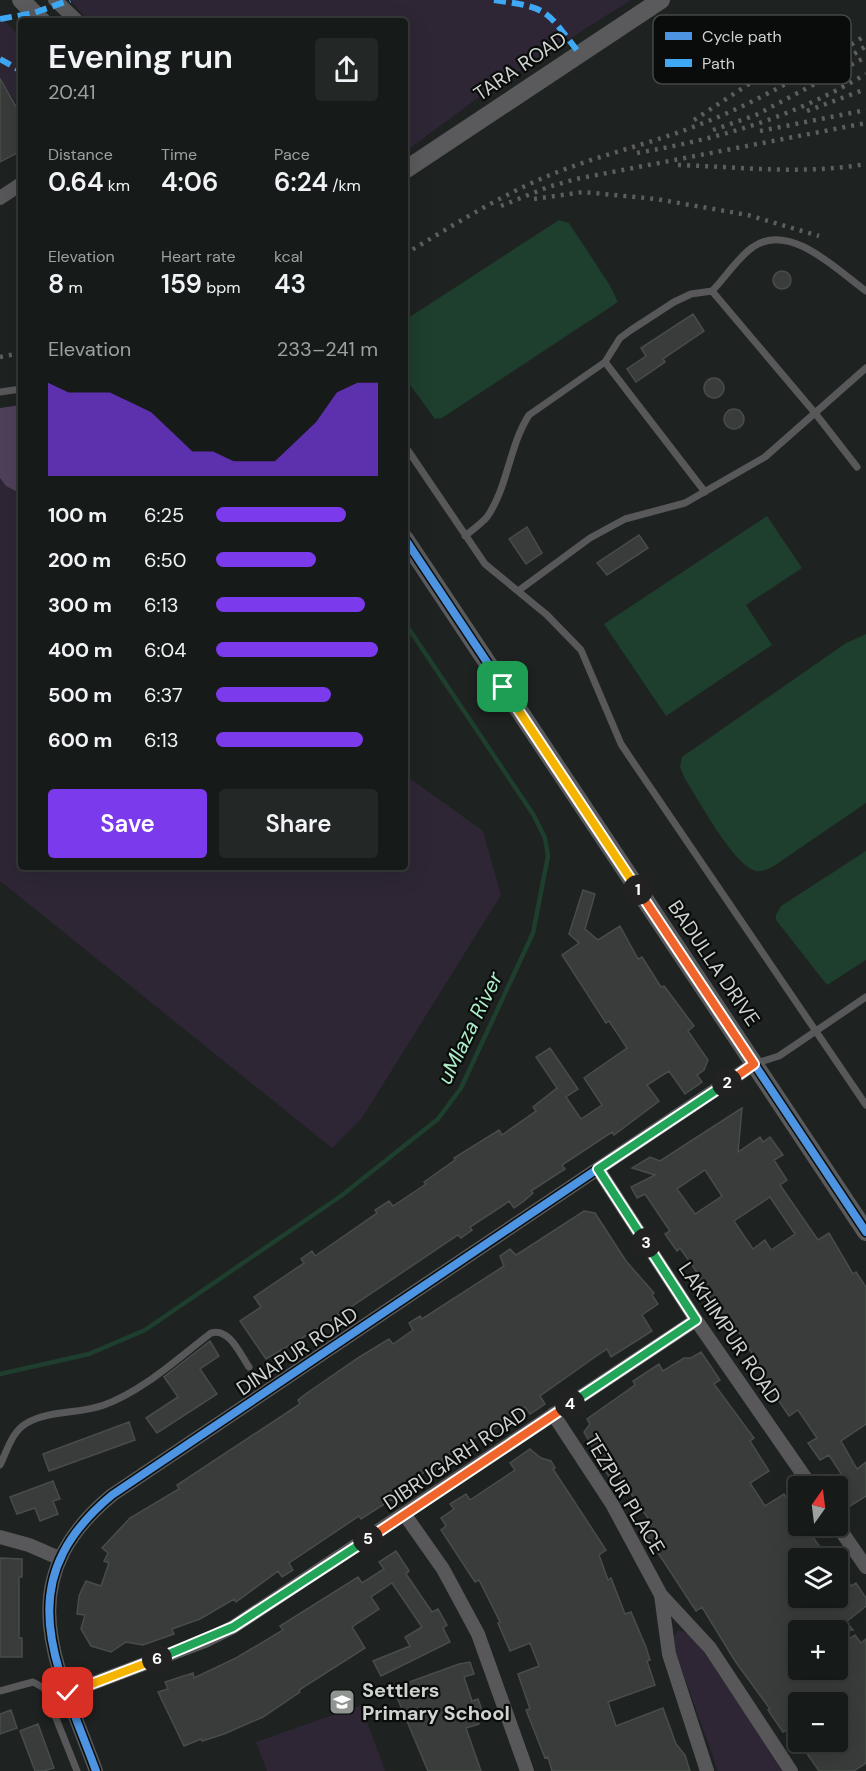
<!DOCTYPE html>
<html lang="en">
<head>
<meta charset="utf-8">
<style>
  body { margin:0; font-family:"DM Sans",sans-serif; background:#232725; color:#f1f3f6; height:100vh; display:flex; flex-direction:column; font-size:22px; white-space:nowrap }
  * { box-sizing:border-box; margin:0 }
  p { font-size:20px; color:#9ea1a2 }
  .icon { flex:none; width:33px; height:33px; fill:none; stroke:currentColor; stroke-width:2; stroke-linecap:round; stroke-linejoin:round }
  .map { position:relative; flex:1; overflow:hidden }
  .side { position:absolute; left:18px; top:18px; width:390px; height:852px; display:flex; flex-direction:column; background:#161a18; border-radius:6px; box-shadow:0 6px 24px #0002,0 0 0 2px #353837 }
  .side>* { flex:none }
  .needle { width:39px; rotate:14deg }
  .tools { position:absolute; left:788px; top:1476px; display:grid; gap:12px }
  .tools a { display:grid; place-items:center; width:60px; height:60px; border-radius:6px; background:#161a18; box-shadow:0 6px 24px #0002,0 0 0 2px #353837; font-size:30px }
  .pin { position:absolute; display:grid; place-items:center; width:51px; height:51px; color:#fff; margin:-26px; border-radius:12px; box-shadow:0 3px 9px #0006 }
  .km { position:absolute; width:30px; height:30px; margin:-15px; border-radius:50%; background:#222; color:#fff; font-size:16px; line-height:30px; text-align:center }
  .round { display:grid; place-items:center; flex:none; width:63px; height:63px; border-radius:6px; background:#232725 }
  .summary { display:flex; align-items:center; justify-content:space-between; height:102px; padding:0 30px }
  h1 { font-size:33px; font-weight:600; line-height:45px }
  .stats { display:grid; grid-template-columns:repeat(3,1fr); gap:9px; height:102px; padding:6px 30px }
  .stats div { display:grid; align-content:center }
  .stats b { font-size:26px; font-weight:600 }
  .stats small { font-size:16px; font-weight:400 }
  .stats p { font-size:16px }
  .chart { height:168px; padding:12px 30px }
  .chart p { display:flex; justify-content:space-between }
  .chart svg { width:100%; height:108px; margin-top:6px; fill:#7c3aed; opacity:.7 }
  .primary-button { display:flex; gap:12px; margin-top:auto; padding:12px 30px }
  .primary-button a { flex:1; height:69px; border-radius:6px; background:#7c3aed; color:#fff; font-size:24px; font-weight:600; line-height:69px; text-align:center }
  .primary-button a+a { background:#232725; color:#f1f3f6 }
  ul { padding:0 30px; list-style:none; font-size:20px }
  li { display:grid; grid-template-columns:96px 72px 1fr; align-items:center; height:45px }
  li i { height:15px; border-radius:8px; background:#7c3aed }
  .map>svg:first-child { display:block }
  .green { fill:#2e2634 }
  .forest { fill:#4f415a }
  .water { fill:#1e3e2e }
  .lines { fill:none; stroke-linecap:round; stroke-linejoin:round }
  .stream { stroke:#1e3e2e; stroke-width:4.5 }
  .building { fill:#393c3a; stroke:#484c4a; stroke-width:1.5; fill-rule:evenodd }
  .lane { stroke:#58585a; stroke-width:7 }
  .street { stroke:#58585a; stroke-width:14 }
  .secondary { stroke:#5a595c; stroke-width:18 }
  .rail { stroke:#5d5e5f; stroke-width:4.5; stroke-dasharray:3 6; stroke-linecap:butt }
  .quiet { stroke:#3fa9f5; stroke-width:6; stroke-dasharray:12 6; stroke-linecap:butt }
  .cycleway-casing { stroke:#090c0a; stroke-width:11 }
  .cycleway { stroke:#4d94e3; stroke-width:8 }
  .split-1-casing { stroke:#fff; stroke-width:12 }
  .split-2-casing { stroke:#fff; stroke-width:12 }
  .split-3-casing { stroke:#fff; stroke-width:12 }
  .split-4-casing { stroke:#fff; stroke-width:12 }
  .split-5-casing { stroke:#fff; stroke-width:12 }
  .split-6-casing { stroke:#fff; stroke-width:12 }
  .split-7-casing { stroke:#fff; stroke-width:12 }
  .split-1 { stroke:#f5b400; stroke-width:8 }
  .split-2 { stroke:#f0652b; stroke-width:8 }
  .split-3 { stroke:#22a559; stroke-width:8 }
  .split-4 { stroke:#22a559; stroke-width:8 }
  .split-5 { stroke:#f0652b; stroke-width:8 }
  .split-6 { stroke:#22a559; stroke-width:8 }
  .split-7 { stroke:#f5b400; stroke-width:8 }
  .labels { text-anchor:middle; stroke-width:4.5; stroke-linejoin:round; paint-order:stroke }
  .street-label { font-size:20px; fill:#ced3d0; stroke:#090c0a }
  .poi-label { font-size:20px; font-weight:bold; fill:#ced3d0; stroke:#090c0a; text-anchor:start }
  .water-label { font-size:21px; font-style:italic; fill:#acedc8; stroke:#090c0a }
  .key { fill:#090c0a; stroke:#444845; stroke-width:1.5 }
  .key-label { font-size:16px; fill:#ced3d0 }
</style>
</head>
<body>
<div class="map">
<svg width="866" height="1771" viewBox="0 0 866 1771">
  <rect width="100%" height="100%" fill="#1e2220"/>
  <!-- green -->
  <path class="green" d="M70,0H631L483,94L405,152V21H88Z
    M0,15L21,38V109L5,87L0,90Z
    M0,478L6,486L21,491V867H405V775L483,831L501,895L362,1118L332,1148L0,881Z
    M678,1630L690,1634L697,1642L783,1771H718L672,1643L673,1637Z
    M361,1705L385,1771H267L256,1742Z"/>
  <!-- forest -->
  <path class="forest" d="M21,405V491L18,492L6,486L0,478V408Z"/>
  <!-- water -->
  <path class="water" d="M559,220L569,223L609,284L618,302L442,418L435,419L405,378V320Z
    M767,516L802,568L746,605L772,645L666,716L604,624Z
    M866,634V803L774,866C768,869 763,872 756,871C734,866 698,799 685,779L680,767L682,757L846,643Z
    M866,851V960L827,985L776,920V915L781,906Z"/>
  <g class="lines">
    <!-- stream -->
    <path class="stream" d="M0,1374L89,1354L145,1330L341,1196L438,1119L461,1088L533,933L548,856L545,838L533,814L405,623"/>
  </g>
  <!-- building -->
  <path class="building" d="M0,79L21,115V151L0,162Z
    M773 280a9 9 0 1 1 18 0a9 9 0 1 1-18 0Z
    M693,314L704,331L663,359L665,362L636,382L627,369L646,356L641,348Z
    M704 388a10 10 0 1 1 20 0a10 10 0 1 1-20 0Z
    M724 419a10 10 0 1 1 20 0a10 10 0 1 1-20 0Z
    M527,527L542,553L526,564L509,539Z
    M639,535L648,548L607,575L597,563Z
    M583,890L595,894L585,929L598,940L620,926L638,959L642,957L661,987L664,986L694,1026L688,1031L708,1060L704,1070L697,1075L702,1082L685,1094L669,1071L647,1085L659,1101L614,1135L612,1132L562,1165L565,1169L531,1191L533,1193L524,1201L514,1208L509,1201L504,1205L470,1227L472,1230L461,1238L458,1235L324,1325L266,1359L240,1321L261,1307L254,1297L304,1263L301,1259L312,1251L315,1256L377,1213L375,1210L389,1201L393,1206L426,1184L424,1182L455,1160L454,1158L499,1130L502,1135L536,1111L533,1107L557,1088L536,1057L550,1048L578,1089L566,1097L581,1119L602,1105L584,1078L627,1048L609,1021L606,1023L562,955L579,943L569,934Z
    M742,1108L738,1152L760,1137L763,1142L770,1137L783,1155L774,1160L787,1180L780,1185L818,1240L829,1233L853,1274L856,1272L866,1287V1424L841,1441L857,1469L866,1462V1496L850,1506L846,1500L843,1502L837,1494L842,1488L838,1482L844,1478L829,1455L820,1460L808,1443L817,1438L798,1410L789,1416L764,1379L766,1377L762,1370L737,1329L731,1322L727,1325L706,1290L699,1294L691,1283L700,1277L680,1248L677,1251L665,1234L670,1231L645,1194L637,1198L631,1187L655,1175L632,1168L650,1157L660,1161ZM705,1170L722,1196L695,1214L677,1189ZM770,1197L795,1234L771,1250L765,1240L753,1249L734,1221Z
    M584,1211L595,1213L626,1261L654,1293L652,1295L658,1304L642,1315L652,1331L611,1357L607,1349L595,1357L540,1396L545,1404L530,1414L525,1407L484,1436L482,1433L442,1460L444,1464L433,1471L431,1468L401,1488L405,1495L394,1502L392,1499L361,1519L359,1516L289,1563L293,1570L282,1577L278,1571L236,1602L234,1599L200,1619L172,1629L174,1634L143,1645L126,1642L111,1652L91,1646L81,1629L85,1615L77,1614L79,1596L86,1581L101,1586L109,1563L104,1561L108,1553L102,1548L130,1518L179,1489L177,1485L300,1404L298,1400L307,1393L358,1358L389,1339L393,1344L413,1330L409,1323L420,1316L422,1319L504,1266L500,1256L510,1249L516,1255L524,1250Z
    M210,1341L219,1356L200,1369L217,1394L157,1433L146,1418L178,1397L164,1377Z
    M701,1352L720,1380L714,1384L754,1438L750,1441L769,1471L750,1483L765,1506L784,1494L798,1514V1526H805L828,1558H798V1598H837V1565L851,1586L856,1583L866,1598V1606L846,1622L853,1630H798V1670H837V1647L855,1635L861,1643L866,1639V1763L854,1771H819L799,1742H837V1702H798V1740L790,1728L783,1732L768,1710L770,1709L735,1661L702,1607L696,1611L643,1530L652,1524L616,1472L609,1477L584,1432L590,1424L587,1419L635,1385L633,1381L659,1364L663,1371L684,1358H691Z
    M129,1422L135,1440L49,1471L43,1454Z
    M530,1449L541,1458L551,1461L555,1468L553,1469L606,1550L599,1555L608,1580L611,1578L625,1614L631,1612L646,1647L650,1660L647,1661L655,1685L608,1702L616,1726L663,1708L676,1744L685,1755L690,1771H552L548,1757L545,1758L526,1710L530,1709L518,1674L539,1666L530,1643L510,1651L498,1623L500,1622L479,1580L475,1582L441,1530L446,1526L441,1518L454,1509L450,1504L466,1494L470,1500L515,1470L510,1463Z
    M53,1481L60,1499L53,1501L58,1514L40,1521L35,1508L17,1514L10,1497Z
    M396,1551L409,1571L406,1574L432,1612L438,1609L447,1625L443,1628L450,1642L381,1676L373,1661L410,1646L405,1637L422,1627L392,1583L371,1597L379,1609L352,1627L365,1648L299,1690L300,1692L263,1717L224,1734L202,1741L201,1739L184,1746L158,1692L168,1689L165,1682L193,1673L194,1678L236,1658L283,1630L280,1626L358,1577L362,1583L384,1569L379,1562Z
    M0,1558L22,1559V1577H19V1638H22V1657H0Z
    M470,1662L474,1674L464,1677L472,1701L478,1699L482,1710L475,1713L479,1724L466,1728L481,1771H428L393,1688L459,1664Z
    M11,1710L17,1728L0,1734V1714Z
    M38,1724L54,1768L44,1771H35L20,1731Z"/>
  <g class="lines">
    <!-- lane -->
    <path class="lane" d="M712,291C725,278 738,257 753,247C790,221 838,271 866,291
      M605,362L705,492
      M0,392L21,389
      M405,446L485,564L547,615L581,650L621,744L631,759L866,1105
      M465,536C472,530 481,524 487,517C508,487 509,446 529,415L605,362L620,338L631,330L674,302L691,294L712,291L815,413L857,467
      M518,591L590,538L625,519L685,503L765,457L866,368
      M757,1063L779,1056L866,997
      M0,1465C7,1451 12,1431 27,1423C49,1410 80,1414 104,1405C143,1391 178,1358 211,1333C229,1327 240,1354 249,1367
      M0,1691L33,1682L44,1688L77,1771"/>
    <!-- street -->
    <path class="street" d="M55,0L77,21
      M0,198L21,184
      M598,1169L696,1320L811,1486
      M553,1414L612,1504L661,1595
      M405,1515L443,1569L478,1634L527,1771
      M837,1525L866,1567
      M0,1537L29,1545L59,1558
      M67,1693L205,1641L233,1627L696,1320
      M96,1771C57,1665 7,1582 112,1495L754,1064
      M707,1771L669,1654L661,1595L710,1648L791,1771"/>
    <!-- secondary -->
    <path class="secondary" d="M21,0L42,21
      M405,170L661,0
      M405,539L866,1232"/>
    <!-- rail -->
    <path class="rail" d="M847,59L866,46
      M807,111L866,89
      M694,120L784,61
      M713,130L756,115L866,57
      M760,131L866,110
      M637,153C722,138 791,118 866,74
      M678,165C742,167 802,175 866,164
      M534,199L583,192L656,199L748,215L819,236
      M501,206L548,187L576,179L866,123
      M405,254C452,226 499,196 550,175C596,156 646,145 693,127C755,104 811,71 866,35
      M0,357L21,353"/>
    <!-- quiet -->
    <path class="quiet" d="M494,0C551,8 545,10 580,54
      M0,19L34,13L70,0
      M0,59L21,71"/>
    <!-- cycleway casing -->
    <g class="cycleway-casing">
      <path id="cycleway" d="M405,539L866,1232
        M96,1771C57,1665 7,1582 112,1495L754,1064"/>
    </g>
    <!-- cycleway -->
    <use href="#cycleway" class="cycleway"/>
  </g>
  <g class="lines">
    <!-- split-1 casing -->
    <g class="split-1-casing">
      <path id="split-1" d="M503,687L638,890"/>
    </g>
    <!-- split-2 casing -->
    <g class="split-2-casing">
      <path id="split-2" d="M638,890L754,1064L727,1083"/>
    </g>
    <!-- split-3 casing -->
    <g class="split-3-casing">
      <path id="split-3" d="M646,1243L598,1169L727,1083"/>
    </g>
    <!-- split-4 casing -->
    <g class="split-4-casing">
      <path id="split-4" d="M570,1404L696,1320L646,1243"/>
    </g>
    <!-- split-5 casing -->
    <g class="split-5-casing">
      <path id="split-5" d="M368,1539L570,1404"/>
    </g>
    <!-- split-6 casing -->
    <g class="split-6-casing">
      <path id="split-6" d="M157,1659L233,1627L368,1539"/>
    </g>
    <!-- split-7 casing -->
    <g class="split-7-casing">
      <path id="split-7" d="M68,1693L157,1659"/>
    </g>
    <!-- split-1 -->
    <use href="#split-1" class="split-1"/>
    <!-- split-2 -->
    <use href="#split-2" class="split-2"/>
    <!-- split-3 -->
    <use href="#split-3" class="split-3"/>
    <!-- split-4 -->
    <use href="#split-4" class="split-4"/>
    <!-- split-5 -->
    <use href="#split-5" class="split-5"/>
    <!-- split-6 -->
    <use href="#split-6" class="split-6"/>
    <!-- split-7 -->
    <use href="#split-7" class="split-7"/>
  </g>
  <!-- icons -->
  <defs>
    <g id="school-square" transform="scale(1.35)"><rect x="-9" y="-9" width="18" height="18" rx="4" fill="#909592" stroke="#090c0a"/><path d="M0-5L7-2L0 1L-7-2ZM-4 1L0 2.5L4 1V4Q0 6-4 4Z" fill="#fff"/></g>
  </defs>
  <g fill-rule="evenodd">
    <use href="#school-square" x="342" y="1702"/>
  </g>
  <g class="labels">
    <!-- street labels -->
    <g class="street-label">
      <text transform="translate(520 66) rotate(-34)" y="7">TARA ROAD</text>
      <text transform="translate(714 963) rotate(56)" y="7">BADULLA DRIVE</text>
      <text transform="translate(730 1333) rotate(56)" y="7">LAKHIMPUR ROAD</text>
      <text transform="translate(297 1351) rotate(-34)" y="7">DINAPUR ROAD</text>
      <text transform="translate(455 1458) rotate(-34)" y="7">DIBRUGARH ROAD</text>
      <text transform="translate(625 1494) rotate(59)" y="7">TEZPUR PLACE</text>
    </g>
    <!-- poi labels -->
    <g class="poi-label">
      <text x="362" y="1697">Settlers<tspan x="362" dy="23">Primary School</tspan></text>
    </g>
    <!-- water labels -->
    <g class="water-label">
      <text transform="translate(470 1028) rotate(-64)" y="7">uMlaza River</text>
    </g>
  </g>
  <!-- legend -->
  <rect x="653" y="15" width="198" height="69" rx="9" class="key"/>
  <rect x="665" y="32" width="27" height="8" fill="#4d94e3"/>
  <rect x="665" y="59" width="27" height="8" fill="#3fa9f5"/>
  <g class="key-label">
    <text x="702" y="42">Cycle path</text>
    <text x="702" y="69">Path</text>
  </g>
</svg>
<div class="tools">
<a><svg class="needle" viewBox="-14 -14 28 28"><path d="M0-13l5 13h-10z" fill="#e53935"/><path d="M0 13l5-13h-10z" fill="#9ea1a2"/></svg></a>
<a><svg class="icon" aria-label="layers" viewBox="0 0 24 24"><path d="M12 4l9 5-9 5-9-5zM3 14l9 5 9-5"/></svg></a>
<a>+</a>
<a>−</a>
</div>
<div class="pin" style="left:503px;top:687px;background:#1e9e55"><svg class="icon" aria-label="arrive" viewBox="0 0 24 24"><path d="M6 21V4h12l-3 4 3 4H6"/></svg></div>
<div class="pin" style="left:68px;top:1693px;background:#d93025"><svg class="icon" aria-label="check" viewBox="0 0 24 24"><path d="M5 12l5 5 9-10"/></svg></div>
<b class="km" style="left:638px;top:890px">1</b>
<b class="km" style="left:727px;top:1083px">2</b>
<b class="km" style="left:646px;top:1243px">3</b>
<b class="km" style="left:570px;top:1404px">4</b>
<b class="km" style="left:368px;top:1539px">5</b>
<b class="km" style="left:157px;top:1659px">6</b>
<section class="side">
<div class="summary"><div><h1>Evening run</h1><p>20:41</p></div><a class="round"><svg class="icon" aria-label="share" viewBox="0 0 24 24"><path d="M12 15V3M7 8l5-5 5 5M5 13v7h14v-7"/></svg></a></div>
<div class="stats">
<div><p>Distance</p><b>0.64<small> km</small></b></div>
<div><p>Time</p><b>4:06</b></div>
<div><p>Pace</p><b>6:24<small> /km</small></b></div>
</div>
<div class="stats">
<div><p>Elevation</p><b>8<small> m</small></b></div>
<div><p>Heart rate</p><b>159<small> bpm</small></b></div>
<div><p>kcal</p><b>43</b></div>
</div>
<div class="chart"><p><span>Elevation</span>233–241 m</p>
<svg viewBox="0 0 160 44" preserveAspectRatio="none"><path d="M0 44V6L10 10L20 10L30 10L40 14L50 18L60 26L70 34L80 34L90 38L100 38L110 38L120 30L130 22L140 10L150 6L160 6V44z"/></svg>
</div>
<ul>
<li><b>100 m</b>6:25<i style="width:80%"></i></li>
<li><b>200 m</b>6:50<i style="width:62%"></i></li>
<li><b>300 m</b>6:13<i style="width:92%"></i></li>
<li><b>400 m</b>6:04<i style="width:100%"></i></li>
<li><b>500 m</b>6:37<i style="width:71%"></i></li>
<li><b>600 m</b>6:13<i style="width:91%"></i></li>
</ul>
<div class="primary-button"><a>Save</a><a>Share</a></div>
</section>
</div>
</body>
</html>
